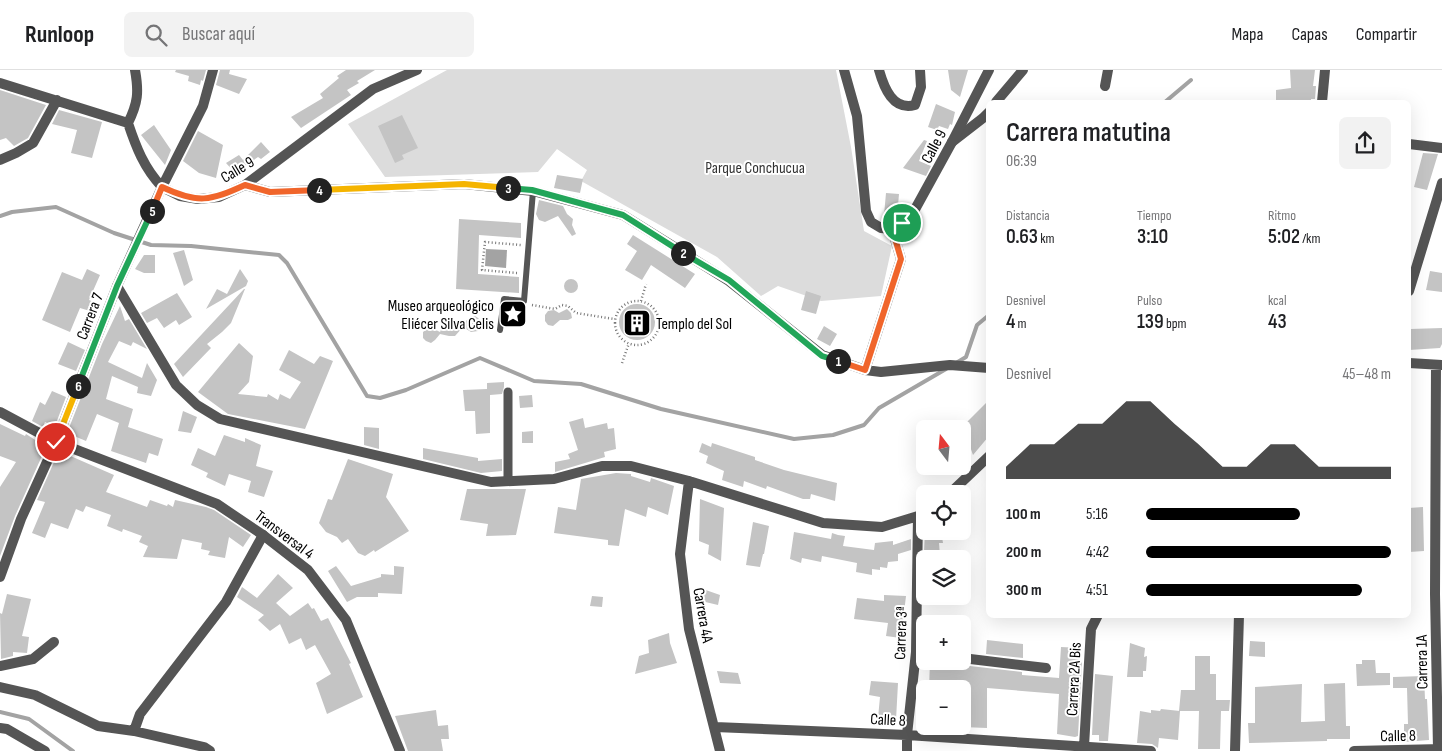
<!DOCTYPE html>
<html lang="es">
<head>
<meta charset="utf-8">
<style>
  body { margin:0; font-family:"Sofia Sans Condensed",sans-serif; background:#f2f2f2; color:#202124; height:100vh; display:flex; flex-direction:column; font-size:19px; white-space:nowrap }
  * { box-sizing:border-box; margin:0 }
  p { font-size:16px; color:#757577 }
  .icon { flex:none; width:28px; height:28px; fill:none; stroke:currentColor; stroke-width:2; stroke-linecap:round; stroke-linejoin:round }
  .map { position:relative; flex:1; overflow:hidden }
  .drawer { position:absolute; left:986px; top:30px; width:425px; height:518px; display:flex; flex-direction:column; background:#fff; border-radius:8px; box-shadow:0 5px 20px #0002 }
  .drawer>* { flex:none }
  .needle { width:32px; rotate:344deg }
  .buttons { position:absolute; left:916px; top:350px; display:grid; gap:10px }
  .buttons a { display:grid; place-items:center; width:55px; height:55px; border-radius:8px; background:#fff; box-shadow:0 5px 20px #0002; font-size:25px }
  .pin { position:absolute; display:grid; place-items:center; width:42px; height:42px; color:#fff; margin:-21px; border:2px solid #fff; border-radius:50%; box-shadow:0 1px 5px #0007 }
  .km { position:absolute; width:25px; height:25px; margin:-12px; border-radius:50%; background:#222; color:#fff; font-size:14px; line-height:25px; text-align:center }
  .round { display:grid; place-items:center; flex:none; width:52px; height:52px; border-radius:8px; background:#f2f2f2 }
  .head { display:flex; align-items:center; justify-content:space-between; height:85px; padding:0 20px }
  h1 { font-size:28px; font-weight:600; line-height:38px }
  .figures { display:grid; grid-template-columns:repeat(3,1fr); gap:8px; height:85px; padding:5px 20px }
  .figures div { display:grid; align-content:center }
  .figures b { font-size:21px; font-weight:600 }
  .figures small { font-size:14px; font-weight:400 }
  .figures p { font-size:14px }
  .chart { height:140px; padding:10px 20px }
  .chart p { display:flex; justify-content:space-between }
  .chart svg { width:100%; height:90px; margin-top:5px; fill:#000; opacity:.7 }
  ul { padding:0 20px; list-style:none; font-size:16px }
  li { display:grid; grid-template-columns:80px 60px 1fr; align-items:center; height:38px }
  li i { height:12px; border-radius:6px; background:#000 }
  header { display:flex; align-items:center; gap:30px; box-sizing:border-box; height:70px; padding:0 25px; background:#fff; border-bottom:1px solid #e0e0e0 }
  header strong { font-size:24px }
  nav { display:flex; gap:28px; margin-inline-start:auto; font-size:18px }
  .search { width:350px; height:45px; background:#f2f2f2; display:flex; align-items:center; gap:12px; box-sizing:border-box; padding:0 18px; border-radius:8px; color:#757577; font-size:19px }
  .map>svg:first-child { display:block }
  .green { fill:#dcdcdc }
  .water { fill:#a3a3a3 }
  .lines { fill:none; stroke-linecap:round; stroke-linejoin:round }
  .stream { stroke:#a3a3a3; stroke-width:4 }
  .building { fill:#c4c4c4 }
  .path { stroke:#777; stroke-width:2.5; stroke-dasharray:1 2.5; stroke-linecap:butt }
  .service { stroke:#555; stroke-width:6 }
  .pedestrian { stroke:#555; stroke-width:9 }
  .minor { stroke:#555; stroke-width:10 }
  .tertiary { stroke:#555; stroke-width:10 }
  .split-1-casing { stroke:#fff; stroke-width:10 }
  .split-2-casing { stroke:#fff; stroke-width:10 }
  .split-3-casing { stroke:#fff; stroke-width:10 }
  .split-4-casing { stroke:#fff; stroke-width:10 }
  .split-5-casing { stroke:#fff; stroke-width:10 }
  .split-6-casing { stroke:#fff; stroke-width:10 }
  .split-7-casing { stroke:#fff; stroke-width:10 }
  .split-1 { stroke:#f0652b; stroke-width:6 }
  .split-2 { stroke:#22a559; stroke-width:6 }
  .split-3 { stroke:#22a559; stroke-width:6 }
  .split-4 { stroke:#f5b400; stroke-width:6 }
  .split-5 { stroke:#f0652b; stroke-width:6 }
  .split-6 { stroke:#22a559; stroke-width:6 }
  .split-7 { stroke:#f5b400; stroke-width:6 }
  .labels { text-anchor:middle; stroke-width:4; stroke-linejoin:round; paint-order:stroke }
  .street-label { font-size:16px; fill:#000; stroke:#fff }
  .park-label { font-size:16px; fill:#333; stroke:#fff }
  .poi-label { font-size:16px; fill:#000; stroke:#fff; text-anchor:end }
</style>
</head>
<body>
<header>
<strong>Runloop</strong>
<div class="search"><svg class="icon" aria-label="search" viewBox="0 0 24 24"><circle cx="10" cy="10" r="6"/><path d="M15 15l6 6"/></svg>Buscar aquí</div>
<nav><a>Mapa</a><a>Capas</a><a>Compartir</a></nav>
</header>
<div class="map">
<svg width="1442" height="681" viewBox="0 0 1442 681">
  <rect width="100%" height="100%" fill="#fff"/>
  <!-- green -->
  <path class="green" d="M447,0H836L851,77L864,161L892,176L881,226L821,231L778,216L761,226L717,187L581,111L587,100L557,79L538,102L385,107L348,54Z"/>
  <!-- water -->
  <path class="water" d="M486,179L507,180L506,198L485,196Z"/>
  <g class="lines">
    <!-- stream -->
    <path class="stream" d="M1165,32L1191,10
      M0,146L12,142L56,137L114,163L151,175L191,176L279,185L287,193L367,326L380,328L406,320L480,288L534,311L581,314L661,339L794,369L833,365L864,355L879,338L946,299
      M956,293L966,287L977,255L989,245
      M0,642L29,649L73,681"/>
  </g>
  <!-- building -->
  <path class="building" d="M176,0H206L203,11L201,10L200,15L188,11L189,6L175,2Z
    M220,0H230L229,4L247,9L239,24L216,15Z
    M346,0H375L357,11L359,13L347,20L351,25L301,58L291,47L323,28L320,24L339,8L337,6Z
    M948,0H968L960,27L951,20Z
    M1290,0H1315L1313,16H1316L1315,29H1311V32H1292V31L1276,32V20L1291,18Z
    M0,20L46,35L28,68L14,76L6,68L0,70Z
    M936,34L955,42L952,55L950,54L948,59L939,56L937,60L928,57Z
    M59,40L102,52L92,88L71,83L77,60L52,54Z
    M402,45L418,78L402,85L404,89L395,93L378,56Z
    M154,55L171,80L165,95L141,65Z
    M198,61L223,75L216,108L199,103L183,91Z
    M924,70L927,71L919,91L931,96L926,106L903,98Z
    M261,72L270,82L261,89L258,87L235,103L226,93L239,85L243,90Z
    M1423,83L1438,84L1427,120L1414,117Z
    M557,105L583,109L580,123L554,118Z
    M886,123L899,124L897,147L884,145Z
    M539,130L563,136L567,144L573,149L572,155L576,164L572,166L558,146L545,152L539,150L536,144Z
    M459,149L521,153V168L479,165L478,204L519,207V223L456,219Z
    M633,165L695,204L685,218L651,195L642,210L625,200L637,181L627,174Z
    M184,180L193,210L184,216L173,183Z
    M144,185H155V203H144L135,199Z
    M87,199L100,205L89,230L94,232L90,241L80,238L70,262L42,250L62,202L82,210Z
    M240,199L248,211L246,216L206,239L217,219L227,224Z
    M1430,201L1442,203V222L1426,220Z
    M564 216a7 7 0 1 1 14 0a7 7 0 1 1-14 0Z
    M244,219H245L231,253L222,262L207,274L211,278L183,307L174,294Z
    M806,221L821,226L816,244L801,240Z
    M177,223L192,247L179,255L176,250L164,258L157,248L147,253L141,243Z
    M619 252a18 18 0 1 1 36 0a18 18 0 1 1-36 0Z
    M120,236L125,251L129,249L147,279L133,272L131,276L119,271L108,292L142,308L147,293L157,310L151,326L137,323L138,317L112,306L106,329L133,339L128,357L163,369L158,386L149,383L146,393L111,381L119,353L97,344L86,371L67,363L102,274Z
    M567,239L571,243L572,248L568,250H560L553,256L548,255L545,251V245L548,241L554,240L559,243Z
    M475,246L478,248L482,252L481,258L478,261L471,262L463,257L455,266H449L440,264L435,270L431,273L426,271L423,268V262L427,259L432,258L440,262L444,253L449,250H454L462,255L469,248Z
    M824,256L837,264L830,276L817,269Z
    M1442,258V274L1440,278L1409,280L1410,259Z
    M68,272L85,280L76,301L58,294Z
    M239,273L253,286L249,312L238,324L267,327L268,324L278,330L280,324L290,329L301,312L279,300L289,280L314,294L320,286L333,291L305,359L228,344L198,322Z
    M504,312V317L502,324L490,325V363L476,364L475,341H465L463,320L487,319V313Z
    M52,321L66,327L55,356L45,352L43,357L32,351L40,332L45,335Z
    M532,325L533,337L520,338L519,326Z
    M989,330V366L973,385L963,356Z
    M183,341L197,347L191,363L178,361Z
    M583,348L585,358L607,353L608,359L614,358L616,379L604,382L605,387L555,402V392L570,389L568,384L578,380L569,352Z
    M0,354L25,366L26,364L46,377L15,446L0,486V417L16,392L0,386Z
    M364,357L379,358V379L364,375Z
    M533,361V373H522V362Z
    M224,365L245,372V368L261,375L256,396L273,401L264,427L248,422L251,411L229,404L225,416L206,407L208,403L191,395L198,378L215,386Z
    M702,373L711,377L712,373L755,387V390L784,400L837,413L835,431L811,424L810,429H803L767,416L766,419L744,411L743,417L722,410L724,401L706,393L708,386L699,382Z
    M423,378L478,388V391L502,389V401L481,403L423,389Z
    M59,381L114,405L106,422L147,437L150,430L167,436L168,434L173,437L175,430L206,437L214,440L251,465L243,477L229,467L225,488L208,485L210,481L201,479L202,473L182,469L177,489L143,487L148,476L139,472L142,466L123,459L122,462L107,456L111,445L86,436L83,442L76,439L68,459L51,453L45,468L32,463L45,432L37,430Z
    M348,389L393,404L386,427L409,461L375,482L374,480L365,486L358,483L348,469L342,473L337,467L326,462L319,453L328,429L332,430Z
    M616,403L631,404V406L650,412L651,408L674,416L668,445L648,437L646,447L625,439L619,476L608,475V470L554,463L558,437L576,440L581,409Z
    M467,419H526L516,465L486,466L488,454L460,450Z
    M700,429L724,438L721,491L708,484L709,475L699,471Z
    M1423,437L1424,481L1409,482V438Z
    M753,452L769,456L764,484H763L760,497L746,495Z
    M925,461H941L943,473H939L940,486L924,482Z
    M794,462L831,469L832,463L838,465L845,466L843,476L874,480L875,473L893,471V475L911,469V480L898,484V491L888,492L887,498L880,497V500L872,499V505L856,502L857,493L822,486L821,492L802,488L801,493L790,489Z
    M336,496L351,516L381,507V504L394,505V496L404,497L402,524L378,523V527H357L347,532L328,501Z
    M278,504L293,518L276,533L290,546L308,533L312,539L314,538L321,551L328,548L351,593L349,594L363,627L327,644L316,613L331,604L315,575L306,580L301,568L289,574L280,554L270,561L258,550L264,545L237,527L242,517L257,528Z
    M700,518L720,525L718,535L697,530Z
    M7,524L31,529L22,566L29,567L27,583L13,582V586L1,589L0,543L2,544Z
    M884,525L906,526L901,568L886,566L888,553L854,549L857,528L884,531Z
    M592,526L603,527L602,537L590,536Z
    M669,563L670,573L677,593L635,604L639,586L649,583L648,570Z
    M987,570L1023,574V588L986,584Z
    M1250,571L1265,572V587L1249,586Z
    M1130,573L1145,578L1144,587L1147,586L1146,601H1143V607H1127Z
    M1061,577L1081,578L1080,591L1082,592L1078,666L1075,667L1057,664L1059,624L987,618V658L962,657L964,622H962V619H929L930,591L957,593L961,595L1022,602V605L1059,608Z
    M1195,586H1210V604H1216V630H1230L1229,641H1221L1220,679H1198L1199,641H1179L1181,620H1195Z
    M1362,590H1375L1376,603H1390V615L1357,616L1356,594H1362Z
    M717,601L738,603L741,614L720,613Z
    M1095,604L1113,606L1108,671H1099V665H1092Z
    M1424,606L1425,629H1427L1429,670L1404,672V654H1408L1407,618H1393V607Z
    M871,611L898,613L896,650L878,648L880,627L869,625Z
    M1345,613L1346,656H1350V669H1327V671L1249,673L1248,653H1255V617L1302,614L1301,652H1303L1325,651L1324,614Z
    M1161,639L1180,641L1178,670L1159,668L1158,678L1152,674L1137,673L1140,641L1151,643V640L1160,641Z
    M436,640L438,656L448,655L449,669H441L443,681H408L395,646Z"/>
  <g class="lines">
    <!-- path -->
    <path class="path" d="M517,203L482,200L485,172L521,175
      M615 253a22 22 0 1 1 44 0a22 22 0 1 1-44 0Z
      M641,231L646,214
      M532,235L555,239L562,235L568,236L576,243L614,249
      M659,257L675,260
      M622,293L629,273"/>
    <!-- service -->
    <path class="service" d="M500,260L504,229L524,231L533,121"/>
    <!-- pedestrian -->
    <path class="pedestrian" d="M508,322V411"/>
    <!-- minor -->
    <path class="minor" d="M879,0C884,18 893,41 915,35L921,17L920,0
      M0,13L128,53C136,77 144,98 162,117L203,36L213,0
      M1105,16L1108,0
      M996,32L1023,0
      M1322,32L1325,0
      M128,53C138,33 139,22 135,0
      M952,72L983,48L989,42
      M1409,74L1442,78
      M0,90L16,83L33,73L57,30
      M245,115L270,122L464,114L533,121L623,145L729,211L822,285L865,300L881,302L950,295L989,298
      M117,216L176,315L197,335L220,349L491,412L554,409L602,396H631L689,411L823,453L882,457L918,446L925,441
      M1409,221L1442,113
      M1409,293L1442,295
      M1436,295L1435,524L1438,679
      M865,300L901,189L892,159
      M0,342L56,372
      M689,411L680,484L689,559L720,681
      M949,424L989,386
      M962,588L1046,598
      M0,596L33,589L54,572
      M0,617L35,625L98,656L134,661L204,677L210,681
      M715,657L907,665L1151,681
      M0,658L7,659L45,681
      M134,661L140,644L226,532L263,465
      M1084,676L1091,559L1098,545
      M907,681V665L916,582L918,446
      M1235,681L1239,545
      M1354,681L1442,679"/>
    <!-- tertiary -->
    <path class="tertiary" d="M844,0L857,46L866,141L871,152L881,158L892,159L902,153L913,143L952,72L989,0
      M56,372L217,434L263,465L308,500L346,550L400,681
      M0,507L21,449L56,372L117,216L162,117L180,126L198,129L219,127L245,115L373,19L417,0"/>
  </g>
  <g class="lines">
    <!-- split-1 casing -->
    <g class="split-1-casing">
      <path id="split-1" d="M838,291L865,300L901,189L892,158L902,153"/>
    </g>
    <!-- split-2 casing -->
    <g class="split-2-casing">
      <path id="split-2" d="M683,183L729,210L822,286L838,291"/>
    </g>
    <!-- split-3 casing -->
    <g class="split-3-casing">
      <path id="split-3" d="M508,118L532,120L623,145L683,183"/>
    </g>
    <!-- split-4 casing -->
    <g class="split-4-casing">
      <path id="split-4" d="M319,120L464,114L508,118"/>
    </g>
    <!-- split-5 casing -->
    <g class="split-5-casing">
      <path id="split-5" d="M152,141L162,117C198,134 210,131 245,115L270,122L319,120"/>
    </g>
    <!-- split-6 casing -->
    <g class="split-6-casing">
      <path id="split-6" d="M78,316L117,216L152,141"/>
    </g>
    <!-- split-7 casing -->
    <g class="split-7-casing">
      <path id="split-7" d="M56,372L78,316"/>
    </g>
    <!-- split-1 -->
    <use href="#split-1" class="split-1"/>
    <!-- split-2 -->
    <use href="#split-2" class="split-2"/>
    <!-- split-3 -->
    <use href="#split-3" class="split-3"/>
    <!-- split-4 -->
    <use href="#split-4" class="split-4"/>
    <!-- split-5 -->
    <use href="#split-5" class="split-5"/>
    <!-- split-6 -->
    <use href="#split-6" class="split-6"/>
    <!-- split-7 -->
    <use href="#split-7" class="split-7"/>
  </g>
  <!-- icons -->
  <defs>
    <g id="sight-square" transform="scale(1.4375)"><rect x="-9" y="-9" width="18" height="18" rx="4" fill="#000" stroke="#fff"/><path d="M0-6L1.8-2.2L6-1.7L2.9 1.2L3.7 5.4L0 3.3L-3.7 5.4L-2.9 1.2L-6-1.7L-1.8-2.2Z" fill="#fff"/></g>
    <g id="building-square" transform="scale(1.4375)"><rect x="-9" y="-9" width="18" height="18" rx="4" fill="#000" stroke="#fff"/><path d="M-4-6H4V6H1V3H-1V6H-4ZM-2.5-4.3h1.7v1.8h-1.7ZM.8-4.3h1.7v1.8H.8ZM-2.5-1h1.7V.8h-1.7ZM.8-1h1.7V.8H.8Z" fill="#fff"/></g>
  </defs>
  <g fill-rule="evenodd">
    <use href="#sight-square" x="513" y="244"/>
    <use href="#building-square" x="637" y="253"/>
  </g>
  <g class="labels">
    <!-- street labels -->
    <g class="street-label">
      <text transform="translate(933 76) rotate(-62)" y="6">Calle 9</text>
      <text transform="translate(237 99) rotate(-31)" y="6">Calle 9</text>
      <text transform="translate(89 246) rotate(-69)" y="6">Carrera 7</text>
      <text transform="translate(285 464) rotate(37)" y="6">Transversal 4</text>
      <text transform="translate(704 545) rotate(80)" y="6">Carrera 4A</text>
      <text transform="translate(900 563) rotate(-88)" y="6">Carrera 3ª</text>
      <text transform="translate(1421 592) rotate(-91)" y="6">Carrera 1A</text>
      <text transform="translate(1073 609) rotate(-87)" y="6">Carrera 2A Bis</text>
      <text transform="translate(888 649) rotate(3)" y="6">Calle 8</text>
      <text transform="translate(1398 665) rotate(-1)" y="6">Calle 8</text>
    </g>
    <!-- park labels -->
    <g class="park-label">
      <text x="755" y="103">Parque Conchucua</text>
    </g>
    <!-- poi labels -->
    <g class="poi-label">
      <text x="494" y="241">Museo arqueológico<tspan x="494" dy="18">Eliécer Silva Celis</tspan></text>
      <text x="656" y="259" text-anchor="start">Templo del Sol</text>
    </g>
  </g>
</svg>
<div class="buttons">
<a><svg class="needle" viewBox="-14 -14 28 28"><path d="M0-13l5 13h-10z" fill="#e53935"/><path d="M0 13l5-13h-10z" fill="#757577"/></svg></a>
<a><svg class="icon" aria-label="locate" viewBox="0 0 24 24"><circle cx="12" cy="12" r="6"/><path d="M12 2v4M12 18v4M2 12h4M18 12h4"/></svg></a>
<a><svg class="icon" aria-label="layers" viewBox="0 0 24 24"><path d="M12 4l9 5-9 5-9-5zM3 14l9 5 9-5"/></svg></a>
<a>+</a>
<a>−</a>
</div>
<div class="pin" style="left:902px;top:153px;background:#1e9e55"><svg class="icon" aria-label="arrive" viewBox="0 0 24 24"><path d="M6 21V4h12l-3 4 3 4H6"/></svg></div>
<div class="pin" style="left:56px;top:372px;background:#d93025"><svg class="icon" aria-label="check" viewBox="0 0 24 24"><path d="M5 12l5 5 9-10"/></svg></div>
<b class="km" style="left:838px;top:291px">1</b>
<b class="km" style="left:683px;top:183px">2</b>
<b class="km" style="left:508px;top:118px">3</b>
<b class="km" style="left:319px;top:120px">4</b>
<b class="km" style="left:152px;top:141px">5</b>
<b class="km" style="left:78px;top:316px">6</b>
<section class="drawer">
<div class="head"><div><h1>Carrera matutina</h1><p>06:39</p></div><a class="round"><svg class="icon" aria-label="share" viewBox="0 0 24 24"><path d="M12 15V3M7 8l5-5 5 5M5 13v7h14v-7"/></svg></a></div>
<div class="figures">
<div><p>Distancia</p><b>0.63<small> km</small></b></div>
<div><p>Tiempo</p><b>3:10</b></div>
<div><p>Ritmo</p><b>5:02<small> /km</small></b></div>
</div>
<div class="figures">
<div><p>Desnivel</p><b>4<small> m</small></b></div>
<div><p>Pulso</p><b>139<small> bpm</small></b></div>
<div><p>kcal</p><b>43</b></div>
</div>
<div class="chart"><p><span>Desnivel</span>45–48 m</p>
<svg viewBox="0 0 160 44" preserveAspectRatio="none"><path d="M0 44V38L10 27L20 27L30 17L40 17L50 6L60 6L70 17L80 27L90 38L100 38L110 27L120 27L130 38L140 38L150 38L160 38V44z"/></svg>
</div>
<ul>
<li><b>100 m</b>5:16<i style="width:63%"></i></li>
<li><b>200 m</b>4:42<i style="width:100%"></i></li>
<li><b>300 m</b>4:51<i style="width:88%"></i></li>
</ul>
</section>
</div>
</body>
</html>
